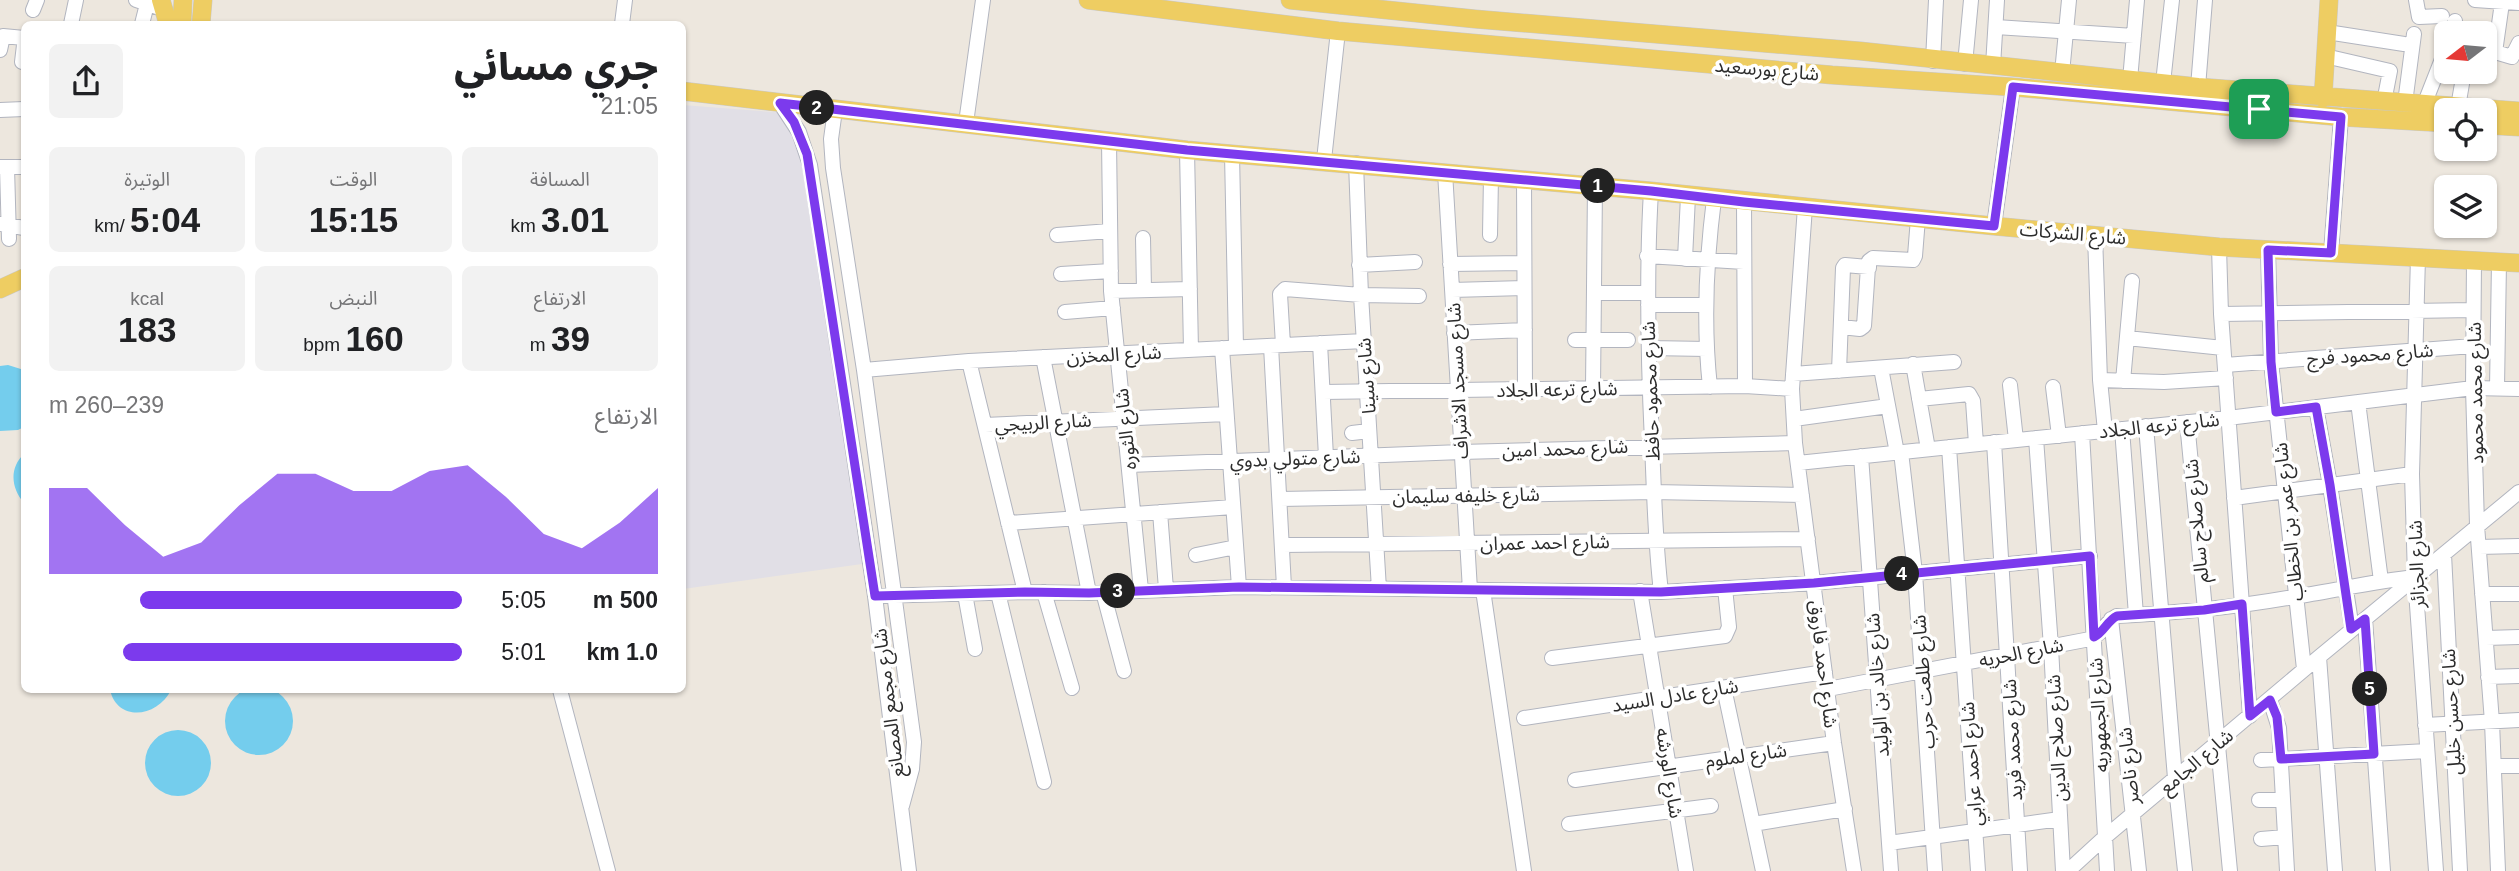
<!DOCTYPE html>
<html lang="ar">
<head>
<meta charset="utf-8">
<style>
  body { margin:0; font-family:Arial,"Noto Sans Arabic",sans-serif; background:#f2f2f2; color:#202124; direction:rtl; height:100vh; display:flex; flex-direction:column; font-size:26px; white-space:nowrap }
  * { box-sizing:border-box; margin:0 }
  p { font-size:23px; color:#757577 }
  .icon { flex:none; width:38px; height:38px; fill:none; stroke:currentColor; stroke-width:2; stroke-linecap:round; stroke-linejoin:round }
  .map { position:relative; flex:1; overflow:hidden; direction:ltr }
  .panel { position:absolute; left:21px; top:21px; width:665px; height:672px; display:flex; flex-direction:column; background:#fff; border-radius:10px; box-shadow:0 2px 5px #0004; direction:rtl }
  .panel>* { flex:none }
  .needle { width:46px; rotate:254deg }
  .tools { position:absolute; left:2434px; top:21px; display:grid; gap:14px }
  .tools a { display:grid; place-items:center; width:63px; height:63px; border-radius:10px; background:#fff; box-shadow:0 2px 5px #0004; font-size:35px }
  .pin { position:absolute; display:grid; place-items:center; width:60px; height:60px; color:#fff; margin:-30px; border-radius:14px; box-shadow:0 4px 10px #0006 }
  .km { position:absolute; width:35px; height:35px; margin:-18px; border-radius:50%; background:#222; color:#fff; font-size:19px; line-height:35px; text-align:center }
  .round { display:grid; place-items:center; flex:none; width:74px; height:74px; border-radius:10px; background:#f2f2f2 }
  .head { display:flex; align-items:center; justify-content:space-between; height:119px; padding:0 28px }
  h1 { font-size:38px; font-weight:800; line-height:52px }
  .stats { display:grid; grid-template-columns:repeat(3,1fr); gap:10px; height:119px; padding:7px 28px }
  .stats div { display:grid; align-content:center; border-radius:10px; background:#f2f2f2; text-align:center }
  .stats b { font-size:35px; font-weight:800 }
  .stats small { font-size:19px; font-weight:400 }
  .stats p { font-size:19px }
  .chart { height:196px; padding:14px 28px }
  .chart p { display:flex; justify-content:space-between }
  .chart svg { width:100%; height:126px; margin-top:7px; fill:#7c3aed; opacity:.7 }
  ul { padding:0 28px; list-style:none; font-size:23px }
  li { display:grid; grid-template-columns:112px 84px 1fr; align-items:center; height:52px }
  li i { height:18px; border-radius:9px; background:#7c3aed }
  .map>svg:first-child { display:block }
  .industrial { fill:#e1dfe6 }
  .water { fill:#74cded }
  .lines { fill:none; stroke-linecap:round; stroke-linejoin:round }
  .minor-casing { stroke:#b2b5bf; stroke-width:16 }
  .major-casing { stroke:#c8c8c8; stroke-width:19 }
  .minor { stroke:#fff; stroke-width:14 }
  .major { stroke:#eecd62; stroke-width:18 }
  .route-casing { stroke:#fff; stroke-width:14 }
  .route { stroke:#7c3aed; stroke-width:9 }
  .labels { text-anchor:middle; stroke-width:7; stroke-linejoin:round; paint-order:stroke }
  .street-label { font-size:19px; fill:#2c2c2c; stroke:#fff }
</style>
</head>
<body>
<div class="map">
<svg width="2519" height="871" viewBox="0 0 2519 871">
  <rect width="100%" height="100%" fill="#ede7de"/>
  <!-- industrial -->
  <path class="industrial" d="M682,105L785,113L805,150L862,564L683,589Z"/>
  <!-- water -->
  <path class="water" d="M8,365L24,370V427L18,430L0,431V366Z
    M24,454V503C11,488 9,468 24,454Z
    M225 721a34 34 0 1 1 68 0a34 34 0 1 1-68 0Z
    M110,690H171C158,717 118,723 110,690Z
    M145 763a33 33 0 1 1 66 0a33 33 0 1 1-66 0Z"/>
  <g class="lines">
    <!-- minor casing -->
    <g class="minor-casing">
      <path id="minor" d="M136,0L165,10
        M2416,0L2419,17L2442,16
        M2475,0L2519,3
        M2502,3L2495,52L2512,57L2519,43
        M33,10L37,0
        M71,24L76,0
        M142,24L147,4
        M622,24L625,0
        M1996,27L2134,36
        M2327,32L2404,44
        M2451,33L2455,21
        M0,50L3,36L24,38
        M2325,56L2390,71L2384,102
        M1933,61L1936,0
        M22,62L24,45
        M1965,64L1971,0
        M1993,66L1997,0
        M2062,73L2069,0
        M2130,80L2137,0
        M2163,83L2172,0
        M2198,87L2205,0
        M780,103L799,132L810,165L875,596L909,871
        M2405,103L2414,34
        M2424,105L2446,49
        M2458,107L2464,72
        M0,110L24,109
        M835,110L831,139L833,168L864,370L914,742L912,769L902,806
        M966,123L983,0
        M1109,141L1111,291L1141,590
        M1187,150L1191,350
        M1232,154L1236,347
        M1324,160L1338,31
        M1356,163L1361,295L1379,589
        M0,167H24
        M7,167L9,239
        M1445,172L1470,590
        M1524,179L1525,389
        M1651,191C1646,275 1648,358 1652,442C1654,492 1655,541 1661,592
        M1744,202L1745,386
        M1805,207L1792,389L1795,443L1834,743L1854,871
        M1,224L24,228
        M1994,226L2013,87
        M1057,235L1110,231
        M1490,235L1491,176
        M2095,235L2100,380L2105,431
        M1143,238L1144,290
        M2219,247L2221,314L2250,716
        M2268,250L2271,362L2304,669
        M2331,253L2341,117
        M1647,256L1744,262
        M2418,257L2412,474L2415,577L2436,871
        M1685,259L1688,196
        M2474,260L2473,388L2477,525L2492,722L2498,871
        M1450,264L1524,263
        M1359,265L1415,262
        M1869,268V261L1873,258L1913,260L1915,256L1918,218
        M1061,274L1111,271
        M1452,290L1524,288
        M1111,291L1190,289
        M1594,293H1648
        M1648,305H1705
        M1065,312L1113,308
        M2221,314L2473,310
        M1454,333L1525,330
        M2127,338L2223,348
        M1575,340H1628
        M1320,343L1326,457
        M1283,345L1280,294L1285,289L1361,295L1419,296
        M1271,346L1284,587
        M1222,348L1239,587
        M1649,348L1707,349
        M1043,357L1089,593
        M969,361L1025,592
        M1913,364L1928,449
        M2225,365L2473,346
        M1881,368L1897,453
        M864,370L969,361L1364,341
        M1839,371L1843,268L1845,265L1868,267L1864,326L1860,329L1841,327
        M1793,374L1954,362
        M2100,380L2164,382L2226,378
        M2123,381L2132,281
        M2010,385L2016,440
        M1710,387C1703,323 1706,262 1714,199
        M2053,387L2059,436
        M1593,388L1595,186
        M2497,388L2499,262
        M1323,392L1745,386L1792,389
        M1919,399L1969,394L1973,401L1976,444
        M2358,402L2381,581
        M2316,407L2330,485L2352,629
        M1794,419L1888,406
        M2187,422L2230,871
        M985,425L1226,414
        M2146,426L2175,778L2185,871
        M2122,429L2136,615
        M1352,433L1369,431
        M2082,433L2107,871
        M2036,438L2051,647L2063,871
        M1994,442L2020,871
        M1949,447L1978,871
        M1901,452L1915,573L1935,871
        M1861,456L1891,871
        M1798,463L2228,418L2473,388L2519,389
        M1129,465L1461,452L1795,443
        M2234,498L2412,474
        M1280,499L1653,492L1802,495
        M1160,512L1166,589
        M1008,523L1233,507
        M1282,545L1808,539
        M2479,547L2519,546
        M2444,554L2460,871
        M1196,555L1236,547
        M1483,590L1524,871
        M1640,591L1686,871
        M1044,592L1072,688
        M1103,592L1124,671
        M998,593L1044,782
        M965,594L975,649
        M2482,594H2519
        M875,596L1025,592L1089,593L1239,587L1661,592L1814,583L2090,556
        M2111,619L2139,871
        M2365,619L2383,871
        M2486,638L2519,637
        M2319,657L2335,871
        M1552,658L1725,636L1729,627L1725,588
        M2488,677L2519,676
        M1724,688L1763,871
        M1828,689L2090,639C2103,634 2105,622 2117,616C2178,613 2239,607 2299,596C2338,590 2376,581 2415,577
        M560,690L608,871
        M2270,700L2279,728L2287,871
        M1524,718L1825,672
        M2425,725L2519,720
        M2261,760L2427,751
        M2494,766H2519
        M1575,780L1834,743
        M2259,800H2283
        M1569,824L1711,806
        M1753,824L1845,809
        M2261,839L2285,837
        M1889,843L2060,819
        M2068,871L2104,838L2319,657L2519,492"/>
    </g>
    <!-- major casing -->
    <g class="major-casing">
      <path id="major" d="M161,0L168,24
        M1088,0L1338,31L1832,75L2013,87L2341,117L2446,123
        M1290,0L1475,19L1860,51L2198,87L2519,111
        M182,24L183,0
        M201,24L203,0
        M682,91L1187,150L1651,191L1994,226L2219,247L2519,263
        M2323,98L2329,0
        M2485,125L2519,127
        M0,289L24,278"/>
    </g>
    <!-- minor -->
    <use href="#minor" class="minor"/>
    <!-- major -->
    <use href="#major" class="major"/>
  </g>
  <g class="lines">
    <!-- route casing -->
    <g class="route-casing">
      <path id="route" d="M2013,87L2341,117L2331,253L2268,250L2271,362L2276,412L2316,407L2330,485L2351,629L2365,619L2374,754L2281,759L2277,717L2270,700L2250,716L2242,604L2204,610L2117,616C2107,621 2104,632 2094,637L2090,556L1814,583L1661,592L1239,587L1089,593L1025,592L875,596L807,154L794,122L780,103L1187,150L1651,191L1744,202L1994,226Z"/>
    </g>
    <!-- route -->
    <use href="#route" class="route"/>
  </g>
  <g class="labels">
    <!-- street labels -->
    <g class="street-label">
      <text transform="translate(1767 69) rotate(5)" y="7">شارع بورسعيد</text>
      <text transform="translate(2073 233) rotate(5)" y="7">شارع الشركات</text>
      <text transform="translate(1114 354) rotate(-3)" y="7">شارع المخزن</text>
      <text transform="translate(2370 354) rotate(-4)" y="7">شارع محمود فرج</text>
      <text transform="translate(1366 376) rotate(-94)" y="7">شارع سينا</text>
      <text transform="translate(1457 381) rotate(-93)" y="7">شارع مسجد الاشراف</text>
      <text transform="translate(1557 389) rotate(-1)" y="7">شارع ترعه الجلاد</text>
      <text transform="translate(1650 391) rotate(-92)" y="7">شارع محمود حافظ</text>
      <text transform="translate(2475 393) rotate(-91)" y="7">شارع محمد محمود</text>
      <text transform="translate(1043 422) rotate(-3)" y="7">شارع الربيجي</text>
      <text transform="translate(2159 425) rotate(-6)" y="7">شارع ترعه الجلاد</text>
      <text transform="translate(1125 429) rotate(-96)" y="7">شارع الثوره</text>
      <text transform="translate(1565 448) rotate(-2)" y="7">شارع محمد امين</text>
      <text transform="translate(1295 458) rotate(-2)" y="7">شارع متولي بدوي</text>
      <text transform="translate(1466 495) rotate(-1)" y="7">شارع خليفه سليمان</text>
      <text transform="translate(2196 521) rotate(-95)" y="7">شارع صلاح سالم</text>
      <text transform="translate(2288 522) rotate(-96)" y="7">شارع عمر بن الخطاب</text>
      <text transform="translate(1545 542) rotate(-1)" y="7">شارع احمد عمران</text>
      <text transform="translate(2416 564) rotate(-92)" y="7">شارع الجزائر</text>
      <text transform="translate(2021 652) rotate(-11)" y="7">شارع الحريه</text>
      <text transform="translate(1824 664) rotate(83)" y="7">شارع احمد فاروق</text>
      <text transform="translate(1923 682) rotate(-94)" y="7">شارع طلعت حرب</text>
      <text transform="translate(1877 685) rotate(-94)" y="7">شارع خالد بن الوليد</text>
      <text transform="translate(1675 695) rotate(-9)" y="7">شارع عادل السيد</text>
      <text transform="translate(888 703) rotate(-97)" y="7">شارع مجمع المصانع</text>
      <text transform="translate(2451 712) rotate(-93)" y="7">شارع حسن خليل</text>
      <text transform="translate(2098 715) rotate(-93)" y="7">شارع الجمهوريه</text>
      <text transform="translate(2056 738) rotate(-93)" y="7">شارع صلاح الدين</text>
      <text transform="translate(2012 740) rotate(-93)" y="7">شارع محمد فريد</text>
      <text transform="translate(1746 755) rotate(-8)" y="7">شارع لملوم</text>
      <text transform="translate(2196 761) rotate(-40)" y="7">شارع الجامع</text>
      <text transform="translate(1971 764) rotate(-94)" y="7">شارع احمد عرابي</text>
      <text transform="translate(2128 766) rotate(-96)" y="7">شارع ناصر</text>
      <text transform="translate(1670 773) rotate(81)" y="7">شارع الورشه</text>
    </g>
  </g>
</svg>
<div class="tools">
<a><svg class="needle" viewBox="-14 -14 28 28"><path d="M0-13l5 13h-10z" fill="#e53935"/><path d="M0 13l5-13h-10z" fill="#757577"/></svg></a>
<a><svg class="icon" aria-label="locate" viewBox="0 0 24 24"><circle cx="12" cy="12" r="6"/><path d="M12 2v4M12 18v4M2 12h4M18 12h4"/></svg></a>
<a><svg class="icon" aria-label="layers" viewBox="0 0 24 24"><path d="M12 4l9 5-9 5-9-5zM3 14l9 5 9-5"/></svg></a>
</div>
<div class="pin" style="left:2259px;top:109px;background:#1e9e55"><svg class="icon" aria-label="arrive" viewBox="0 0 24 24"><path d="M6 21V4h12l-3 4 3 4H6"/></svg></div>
<b class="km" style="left:1598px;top:186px">1</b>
<b class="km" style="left:817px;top:108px">2</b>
<b class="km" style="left:1118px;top:591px">3</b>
<b class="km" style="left:1902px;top:574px">4</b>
<b class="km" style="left:2370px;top:689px">5</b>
<section class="panel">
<div class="head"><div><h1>جري مسائي</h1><p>21:05</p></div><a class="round"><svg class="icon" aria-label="share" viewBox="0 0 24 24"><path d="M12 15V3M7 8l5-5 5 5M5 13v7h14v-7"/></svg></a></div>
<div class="stats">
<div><p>المسافة</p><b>3.01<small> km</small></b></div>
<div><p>الوقت</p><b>15:15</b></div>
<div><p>الوتيرة</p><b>5:04<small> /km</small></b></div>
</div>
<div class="stats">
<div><p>الارتفاع</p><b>39<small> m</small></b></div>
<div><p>النبض</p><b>160<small> bpm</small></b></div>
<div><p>kcal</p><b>183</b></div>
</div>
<div class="chart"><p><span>الارتفاع</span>239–260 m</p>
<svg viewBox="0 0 160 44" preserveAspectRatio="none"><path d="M0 44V14L10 14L20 27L30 38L40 33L50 20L60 9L70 9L80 15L90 15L100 8L110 6L120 17L130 30L140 35L150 26L160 14V44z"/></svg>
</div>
<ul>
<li><b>500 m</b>5:05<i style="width:78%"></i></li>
<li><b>1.0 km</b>5:01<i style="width:82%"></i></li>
</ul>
</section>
</div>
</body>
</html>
